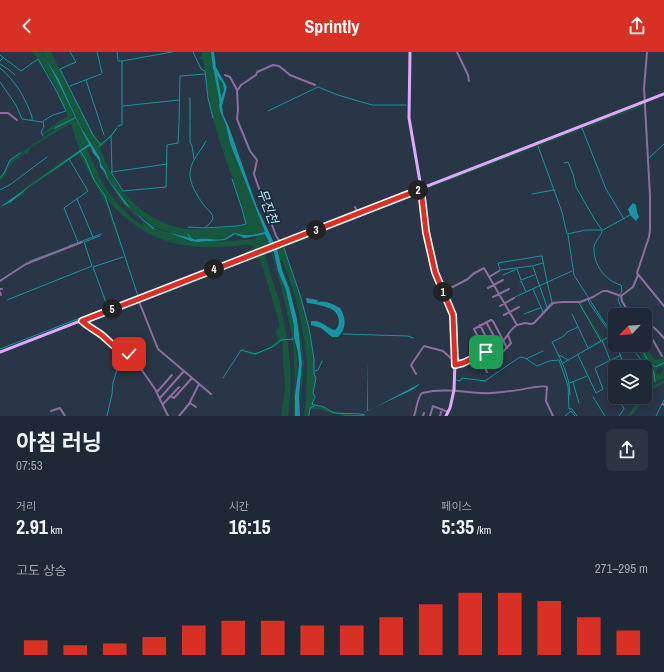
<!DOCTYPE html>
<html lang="ko">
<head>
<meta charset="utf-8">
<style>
  body { margin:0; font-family:"Archivo Narrow","Noto Sans KR",sans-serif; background:#2b3442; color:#f1f3f6; height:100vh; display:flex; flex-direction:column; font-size:15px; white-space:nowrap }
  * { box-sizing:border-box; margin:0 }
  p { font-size:13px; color:#a1a6ad }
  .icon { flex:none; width:22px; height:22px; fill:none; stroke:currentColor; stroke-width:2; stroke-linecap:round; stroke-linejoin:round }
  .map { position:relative; height:364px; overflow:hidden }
  .side { display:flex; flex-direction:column; background:#1e2836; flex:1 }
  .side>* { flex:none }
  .needle { width:26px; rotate:244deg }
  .buttons { position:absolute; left:608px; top:256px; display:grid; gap:8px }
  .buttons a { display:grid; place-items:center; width:44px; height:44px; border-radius:6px; background:#1e2836; box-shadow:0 2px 6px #0003,0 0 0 1px #3c4451; font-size:20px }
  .pin { position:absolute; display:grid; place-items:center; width:34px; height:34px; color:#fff; margin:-17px; border-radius:8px; box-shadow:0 2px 6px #0006 }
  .km { position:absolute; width:20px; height:20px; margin:-10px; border-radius:50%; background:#222; color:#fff; font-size:11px; line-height:20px; text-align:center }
  .round { display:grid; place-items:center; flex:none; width:42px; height:42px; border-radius:6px; background:#2b3442 }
  .head { display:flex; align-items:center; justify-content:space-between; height:68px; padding:0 16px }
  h1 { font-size:22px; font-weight:700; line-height:30px }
  .figures { display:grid; grid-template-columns:repeat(3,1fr); gap:6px; height:68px; padding:4px 16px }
  .figures div { display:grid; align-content:center }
  .figures b { font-size:20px; font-weight:700 }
  .figures small { font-size:11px; font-weight:400 }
  .figures p { font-size:11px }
  .chart { height:112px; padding:8px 16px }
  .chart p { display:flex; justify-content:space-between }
  .chart svg { width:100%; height:72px; margin-top:4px; stroke:#d93025; stroke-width:6 }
  header { display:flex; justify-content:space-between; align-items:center; height:52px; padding:0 16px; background:#d93025; color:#fff; font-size:18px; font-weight:700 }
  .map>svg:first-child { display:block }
  .green { fill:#16573d; fill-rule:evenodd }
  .water { fill:#1894a2 }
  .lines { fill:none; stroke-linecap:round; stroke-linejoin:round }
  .stream { stroke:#1894a2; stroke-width:1 }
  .river { stroke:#1894a2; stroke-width:2.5 }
  .minor { stroke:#8d6d9f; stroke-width:2 }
  .major { stroke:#dfa9fb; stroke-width:3 }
  .route-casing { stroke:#fff; stroke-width:8 }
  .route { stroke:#d93025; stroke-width:5 }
  .labels { text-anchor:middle; stroke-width:4; stroke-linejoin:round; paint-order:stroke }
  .water-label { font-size:13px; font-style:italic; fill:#b0ecf5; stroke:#1e2b3e }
</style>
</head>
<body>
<header><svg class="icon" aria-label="back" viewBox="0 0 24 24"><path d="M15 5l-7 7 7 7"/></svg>Sprintly<svg class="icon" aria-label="share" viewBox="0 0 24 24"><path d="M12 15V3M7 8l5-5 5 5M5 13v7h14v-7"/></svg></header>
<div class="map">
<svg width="664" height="364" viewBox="0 0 664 364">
  <rect width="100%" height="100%" fill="#283648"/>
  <!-- green -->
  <path class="green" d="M32,0H41C55,21 65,43 75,66L68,69L75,66L89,92L48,121L68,107L69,109L24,139V141L12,150L10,153L8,152L0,156L3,153L0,154L10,149L30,132L79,98L71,72H70L30,96L29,98L28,102L24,101L10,113L4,126L0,129V126L4,121L10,108L56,77H53L43,83L42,82L52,74L68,64L58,40L44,15Z
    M42,0H51L96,87L102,91L112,81L116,75L117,76L114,81L100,97C104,106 108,116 113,125C133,160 172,184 213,176C223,175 237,177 246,172C239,139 225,109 216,77C209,54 207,31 203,7H199L197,3L199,6L202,5V0H211L213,17L223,32L224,38L219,53L220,59L226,73L230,89L265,180L247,184L232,182C230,183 229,185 227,186C217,192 203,184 196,189L194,187L185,185L152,175L145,167L127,153L108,127L101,113L100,106L80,74L58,26Z
    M643,52L645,53L424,138V137Z
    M89,94L91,95L93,101L99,108L100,115L104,119L107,126L125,152L131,159L155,178L167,180L191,189L197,190L225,188L235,182C247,186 252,184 264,182L267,184L271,193L259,197V199L138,246L139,243L227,209L254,196V194C247,191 241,194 233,194C227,195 221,194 215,195C168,197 135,180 105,145L124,205L105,150L79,102L69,108V107L80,99L82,101L81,99L83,98L84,99V97ZM89,96L97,107L106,126L122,151L134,163L143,170L142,173C136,170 131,165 127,161C105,140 99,124 87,97ZM235,183L243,187L256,184L257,185L256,187L218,190L227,188Z
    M418,140L340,171C334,178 293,192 283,195L301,246L309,276L314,307V322L316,326L313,340L315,345L311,346L314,347L312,352C315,354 318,353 321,354C329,357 334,363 343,360L344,362L362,363L365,364H341L342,363L332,362L320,357H310L309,364H304L306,347H307L306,345C306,334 307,322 307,311C304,277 295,238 282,208L280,209L290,236L300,280L304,310L301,345H300L301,329L302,301L298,288L294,255L289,236L280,211L276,195L286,190Z
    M272,197L278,219L288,243L294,274V286L291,287L292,284L282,238L272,203L269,201H265C268,217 274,233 279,248C289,288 294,323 288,364H281L285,337L282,289L276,294L256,303L241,297L243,296C252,307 271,296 279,287L275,280L280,274L276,259L260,207L248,208L140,248V247Z
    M588,248L581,252L602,287L609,284L588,296V295L600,288L579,251Z
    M294,287C300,310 296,322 295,345C295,351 296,357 295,364H294V339L295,328L293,289L291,288Z
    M645,292L654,307L658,308L662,307L663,304L664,305V316L662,315L660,316L658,314L656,321L661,322L664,317V326L655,329L645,335V330L649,327L651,323L644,313L645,311L637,293H645Z
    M664,328V331L653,337L632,363L627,364L632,358L640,345H645L646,337Z"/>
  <!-- water -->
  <path class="water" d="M41,0L58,26L80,74L100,106L101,113L105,118L108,127L131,157L155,177L194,187L195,188C203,185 214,189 224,187C228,186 230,182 235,181C248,185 252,183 265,180L230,91L226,73L220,59L219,53L224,38L223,32L213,17L211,0H214L216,15L227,35L222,54L223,62L229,75L257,155L277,197L282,218L289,236L297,267L302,311L299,345L300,364H295V343L299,313L298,301L294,285V274L286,238L278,219L274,201L265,182L245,186L235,182L225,188L197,190L191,189L167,180L153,177L125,152L107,126L104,119L100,115L99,108L93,101L91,95L89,94L30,134L12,149L0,155L89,92C72,62 60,29 41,0Z
    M633,151L636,153L637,160L639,165L636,169L630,163L628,157Z
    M306,246L318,248L317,250C325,248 333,252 340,256C346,266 347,276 338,285H332L321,276L311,273V269C324,268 325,276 335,278C341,273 340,263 333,258C329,255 313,251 307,251Z
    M368,308V359L419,332V333L412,338L363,361L364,360L367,359Z"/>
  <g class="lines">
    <!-- stream -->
    <path class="stream" d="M70,0L76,10L60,17L93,83L101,93
      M97,0L100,12
      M117,0L118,8
      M193,0L201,17L205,19L208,46L213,66
      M0,3L21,19L38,7L57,40L66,59L53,63L43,69L44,75L41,80L43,84
      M0,9L3,6
      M122,9L172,0
      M0,12L8,17L15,23
      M100,13L102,21
      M0,16C15,28 26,47 32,65V68
      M86,28L104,83
      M0,30L16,53L22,67L42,70
      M70,34L101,22
      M189,46H190V68
      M123,54L179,48
      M268,59L318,35L338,43L372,53H406
      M179,69L180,24L205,22
      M190,69V90L192,94L194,107
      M118,74L122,73V9H118
      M55,76L75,66
      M582,76L606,137L624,167
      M111,84L112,120L167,112
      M99,94L111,84L117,76
      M538,94L562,160L567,182L586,178H601
      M80,99L85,106L94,128L105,144L138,244
      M649,106L664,92
      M69,107L88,139L64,156L78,190
      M564,111L568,110L573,122L576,135L595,168L602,178C602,184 595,188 594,195C593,212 605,229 621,233L622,239L620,242
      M112,119L111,120L123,139L166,135L167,93L178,91L179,70
      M0,126L4,121L10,108L20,101
      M0,138L11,132L47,105
      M532,142L554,138
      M77,147L93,185
      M188,175L204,176C220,165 211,162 203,152C197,144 189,130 190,120C192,106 200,101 206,89
      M205,176L238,174L246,172L242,157L232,127
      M603,178L630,163
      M188,182L191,187
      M568,183L574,223L604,270L610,277L615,291
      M69,194L101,182
      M284,196L301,246L309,276L314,307V322L316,326L313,341L315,345L312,352C315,354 317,353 321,354C325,355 328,358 332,360C342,363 354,360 365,363
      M30,209L65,196
      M533,215L547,255
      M503,223L517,217L521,228L534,223
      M520,230L521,229L526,240
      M533,237L543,260
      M515,245L572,219
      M619,245L618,248L625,263
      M7,248L92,214L84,190L100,184
      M589,248H588L590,252L608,278L610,283
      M579,251L601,289
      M108,256L93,215L123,205
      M542,261L552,250C548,235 545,220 542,204H541L498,211L500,218L532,214L543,211
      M524,262L540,256
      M572,262L588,296
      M620,262V263
      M343,282L408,284L413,286
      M602,288L610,308
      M616,293L622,308L624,310V314L627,315
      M630,293L644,312
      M634,293L635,295
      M640,293L654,321L655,330
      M0,297L137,244
      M559,303L568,308
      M578,303L596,341L603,337L595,316L621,303
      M526,307L543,299
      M649,310L655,315L664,311
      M563,311L612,283
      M315,319L318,318L322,309
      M223,326L241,298L255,302L272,295L281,288L294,287
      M456,328L460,329L462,326L485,329
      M485,329L520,305L525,306L537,314L549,309L559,308L568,334L569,357H572L577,364
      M573,330L579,351
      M570,331L587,324
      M612,334L615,340
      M570,343C570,323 560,307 552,290L564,284L567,280L578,275
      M593,345L605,364
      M618,345L624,357L619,364
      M107,364L112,342L113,331L122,300
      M309,364L310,356L314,354
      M344,364H364
      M565,364L571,359L575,364
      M656,364L664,348"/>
    <!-- river -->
    <path class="river" d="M215,18L221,51"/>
    <!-- minor -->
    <path class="minor" d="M457,0L468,23L469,29
      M647,0L644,36L650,144V178L649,185L637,221L664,254
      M225,23L230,25L237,38
      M0,61H8L17,68
      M355,155L358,161
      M281,191L276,184L256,128L254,122L257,108L250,99L237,67L238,58L237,39L241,33L256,23L257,20L273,13L279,14L290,23L315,33
      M489,225L499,219
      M0,229L26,212L82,190
      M488,236L503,228
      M0,237H2
      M0,240L1,243
      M443,240L468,227L473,222L484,216L517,273C509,278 507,286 500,292C494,298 464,313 455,313
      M493,245L509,237
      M138,247L158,297L211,342
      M500,254L514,246
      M504,263L519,255
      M630,263L622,249L621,244L633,235L638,223
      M82,269L101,283L112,293L132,304L155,337L168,364
      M486,270L499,293
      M645,272C654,273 658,280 664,286
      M480,273L492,297
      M517,273L525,271L531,272L534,271L553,251L562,250H580L593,245L603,239H607L621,244
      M645,274L662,304
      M496,295L500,303
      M486,300L474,277L491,268L493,269L507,296
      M484,301L488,310
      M478,304L483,312
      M490,309L493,316
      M483,312L487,320
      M477,315C491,310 502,302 511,291L508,283
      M416,322L411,313L424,294L443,299L454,309
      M157,340L172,323
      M170,344L174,346L192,326
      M160,346L184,319
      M190,351L196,355
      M163,352L179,335
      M663,352L664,353
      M51,359L60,356L65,364
      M179,364L189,352L199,332
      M414,364C417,357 417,345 422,341C443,336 463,340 483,341C492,342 502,340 511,339C519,339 541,332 547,335L546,349L553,364
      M423,364L424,361
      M430,364L433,354L448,360
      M440,364L442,357"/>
    <!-- major -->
    <path class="major" d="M410,0L409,66L423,147L426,180L436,224L450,255L454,268L455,310L454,338L450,356L446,364
      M0,300L664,42"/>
  </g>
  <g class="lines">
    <!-- route casing -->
    <g class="route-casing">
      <path id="route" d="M129,302C116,298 112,292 103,284C96,278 88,275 82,269L421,137L426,180L435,220L453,263L455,313L463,311L486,300"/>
    </g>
    <!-- route -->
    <use href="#route" class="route"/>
  </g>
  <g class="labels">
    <!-- water labels -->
    <g class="water-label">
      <text transform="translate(268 154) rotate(69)" y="5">무진천</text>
    </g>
  </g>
</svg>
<div class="buttons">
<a><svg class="needle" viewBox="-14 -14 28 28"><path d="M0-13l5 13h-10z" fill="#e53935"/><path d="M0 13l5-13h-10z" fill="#a1a6ad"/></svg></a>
<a><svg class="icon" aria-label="layers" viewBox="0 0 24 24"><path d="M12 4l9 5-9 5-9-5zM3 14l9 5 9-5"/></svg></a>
</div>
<div class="pin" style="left:486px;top:300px;background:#1e9e55"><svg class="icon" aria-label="arrive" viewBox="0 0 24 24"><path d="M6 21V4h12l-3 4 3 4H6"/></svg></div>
<div class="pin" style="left:129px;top:302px;background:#d93025"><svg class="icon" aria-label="check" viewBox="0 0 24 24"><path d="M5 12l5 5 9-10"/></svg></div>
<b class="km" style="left:443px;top:240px">1</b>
<b class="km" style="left:418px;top:138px">2</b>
<b class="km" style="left:316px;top:178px">3</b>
<b class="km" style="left:214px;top:217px">4</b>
<b class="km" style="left:112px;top:257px">5</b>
</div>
<section class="side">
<div class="head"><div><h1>아침 러닝</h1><p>07:53</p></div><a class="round"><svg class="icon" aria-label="share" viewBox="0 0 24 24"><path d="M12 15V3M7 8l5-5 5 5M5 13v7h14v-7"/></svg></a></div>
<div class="figures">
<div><p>거리</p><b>2.91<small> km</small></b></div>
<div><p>시간</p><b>16:15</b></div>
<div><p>페이스</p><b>5:35<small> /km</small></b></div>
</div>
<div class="chart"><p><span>고도 상승</span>271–295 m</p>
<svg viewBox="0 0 160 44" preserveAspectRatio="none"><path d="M5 44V35M15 44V38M25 44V37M35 44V33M45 44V26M55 44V23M65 44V23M75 44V26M85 44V26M95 44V21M105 44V13M115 44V6M125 44V6M135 44V11M145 44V21M155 44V29"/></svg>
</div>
</section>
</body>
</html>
